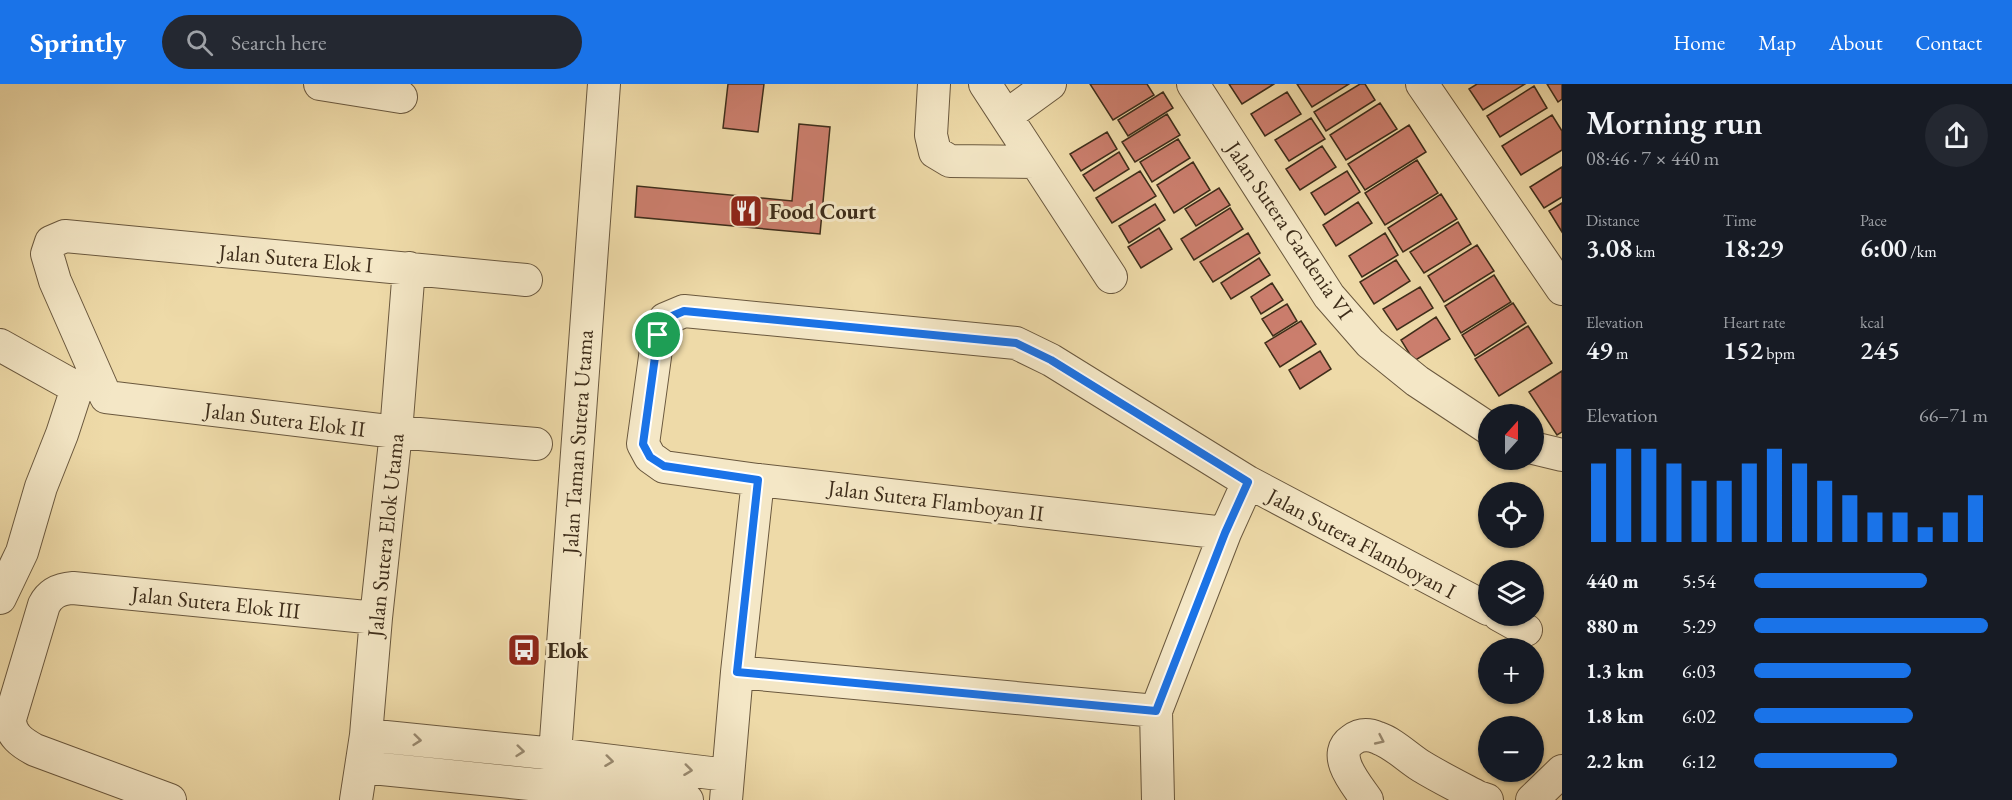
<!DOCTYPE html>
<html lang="en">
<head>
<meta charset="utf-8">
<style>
  body { margin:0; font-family:"EB Garamond",serif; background:#242831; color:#f1f3f6; height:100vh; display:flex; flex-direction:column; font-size:22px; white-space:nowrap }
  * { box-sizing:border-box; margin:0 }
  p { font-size:20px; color:#9ea1a6 }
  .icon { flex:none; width:33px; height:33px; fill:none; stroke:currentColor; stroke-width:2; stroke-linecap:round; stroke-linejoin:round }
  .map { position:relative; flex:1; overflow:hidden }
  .drawer { display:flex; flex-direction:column; background:#171b24; width:450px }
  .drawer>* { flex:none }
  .needle { width:39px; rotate:21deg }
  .buttons { position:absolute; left:1478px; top:320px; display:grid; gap:12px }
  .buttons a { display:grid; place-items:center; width:66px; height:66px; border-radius:50%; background:#171b24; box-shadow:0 2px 4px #0004; font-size:30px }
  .pin { position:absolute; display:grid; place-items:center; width:51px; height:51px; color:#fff; margin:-26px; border:3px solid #fff; border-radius:50%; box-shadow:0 2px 6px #0007 }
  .round { display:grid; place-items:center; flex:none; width:63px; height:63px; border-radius:32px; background:#242831 }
  .summary { display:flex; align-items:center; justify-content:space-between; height:102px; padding:0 24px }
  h1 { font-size:33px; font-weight:600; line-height:45px }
  .stats { display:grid; grid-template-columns:repeat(3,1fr); gap:9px; height:102px; padding:6px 24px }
  .stats div { display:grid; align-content:center }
  .stats b { font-size:26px; font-weight:600 }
  .stats small { font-size:16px; font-weight:400 }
  .stats p { font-size:16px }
  .chart { height:168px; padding:12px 24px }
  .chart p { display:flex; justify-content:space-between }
  .chart svg { width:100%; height:108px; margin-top:6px; stroke:#1a73e8; stroke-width:6 }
  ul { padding:0 24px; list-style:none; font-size:20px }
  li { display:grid; grid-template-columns:96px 72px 1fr; align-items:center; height:45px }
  li i { height:15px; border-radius:8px; background:#1a73e8 }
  header { display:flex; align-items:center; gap:36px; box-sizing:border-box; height:84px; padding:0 30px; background:#1a73e8; color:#fff }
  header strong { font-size:28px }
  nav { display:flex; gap:33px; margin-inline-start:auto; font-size:21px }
  .search { width:420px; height:54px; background:#242831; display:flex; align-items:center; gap:15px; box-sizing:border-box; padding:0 21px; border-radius:33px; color:#9ea1a6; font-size:22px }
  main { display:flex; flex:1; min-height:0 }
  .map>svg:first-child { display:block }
  .building { fill:#cb7e6d; stroke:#3e2d1a; stroke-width:1.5 }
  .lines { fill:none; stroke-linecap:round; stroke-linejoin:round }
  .minor-casing { stroke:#6a583e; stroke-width:34 }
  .minor { stroke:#f4e7c6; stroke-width:32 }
  .oneway { stroke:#998a70 }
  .route-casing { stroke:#fff; stroke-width:12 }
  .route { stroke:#1a73e8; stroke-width:8 }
  .labels { text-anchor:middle; stroke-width:6; stroke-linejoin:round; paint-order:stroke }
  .poi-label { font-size:22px; font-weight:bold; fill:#3e2d1a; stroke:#f4e7c6; text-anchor:start }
  .street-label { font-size:22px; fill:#3e2d1a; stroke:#f4e7c6 }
</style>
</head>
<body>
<header>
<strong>Sprintly</strong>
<div class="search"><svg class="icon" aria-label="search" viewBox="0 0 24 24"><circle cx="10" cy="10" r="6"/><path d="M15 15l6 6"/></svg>Search here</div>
<nav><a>Home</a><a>Map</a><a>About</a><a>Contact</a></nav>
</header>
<main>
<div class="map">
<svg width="1562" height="716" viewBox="0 0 1562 716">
  <rect width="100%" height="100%" fill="#eedaa8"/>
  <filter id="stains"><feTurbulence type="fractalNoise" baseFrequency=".00333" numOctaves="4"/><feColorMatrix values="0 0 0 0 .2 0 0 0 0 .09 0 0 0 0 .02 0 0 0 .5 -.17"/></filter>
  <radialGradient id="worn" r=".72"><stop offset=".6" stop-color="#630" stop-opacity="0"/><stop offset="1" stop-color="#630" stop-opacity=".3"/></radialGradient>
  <!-- building -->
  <path class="building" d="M728,0H764L758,48L723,44Z
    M1090,0H1147L1154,11L1113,36Z
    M1229,0H1274L1242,20Z
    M1297,0H1349L1312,23Z
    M1360,0H1365L1375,16L1326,47L1314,28Z
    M1477,0H1525L1483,26L1469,5Z
    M1547,0H1562V15L1558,18Z
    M1534,2L1547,24L1500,53L1487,32Z
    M1163,8L1173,24L1128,52L1118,36Z
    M1287,8L1301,30L1265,52L1251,30Z
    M1380,19L1397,45L1346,76L1330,51Z
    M1167,30L1180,51L1135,78L1122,58Z
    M1552,31L1562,47V66L1521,91L1502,62Z
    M1311,34L1325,55L1289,77L1275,56Z
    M799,40L830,43L820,150L635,133L637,102L792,117Z
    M1409,41L1426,68L1365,106L1348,80Z
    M1107,48L1117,65L1081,87L1070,70Z
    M1178,55L1190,74L1152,98L1140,78Z
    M1322,62L1336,83L1300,106L1286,85Z
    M1119,68L1129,85L1094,107L1083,91Z
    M1417,76L1438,109L1385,141L1365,109Z
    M1193,78L1210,106L1174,129L1157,101Z
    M1562,83V113L1544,124L1530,103Z
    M1140,87L1156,112L1112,139L1096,114Z
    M1347,87L1360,108L1325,131L1311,109Z
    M1219,104L1230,121L1196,142L1185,125Z
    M1441,110L1457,135L1403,168L1388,144Z
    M1358,118L1372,139L1336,162L1323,141Z
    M1562,119V148L1549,127Z
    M1155,120L1165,136L1129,159L1119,142Z
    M1230,124L1243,145L1194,176L1181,155Z
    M1458,138L1471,160L1424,189L1410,168Z
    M1159,144L1172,165L1141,184L1128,163Z
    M1248,149L1260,169L1213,198L1200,178Z
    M1385,149L1398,171L1362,193L1349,172Z
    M1477,161L1494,187L1444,218L1428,192Z
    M1259,174L1270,191L1231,215L1221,199Z
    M1396,176L1410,197L1374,220L1360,198Z
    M1494,191L1511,218L1461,249L1445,222Z
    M1272,199L1283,216L1261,230L1251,213Z
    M1420,203L1433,224L1397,246L1383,225Z
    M1513,219L1526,239L1475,272L1462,251Z
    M1287,220L1297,237L1273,252L1262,235Z
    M1436,233L1450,255L1414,277L1401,256Z
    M1301,237L1316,260L1280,283L1265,259Z
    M1528,242L1552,279L1499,312L1475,275Z
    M1320,267L1331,285L1300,305L1289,286Z
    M1562,287V348L1557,351L1529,308Z"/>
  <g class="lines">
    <!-- minor casing -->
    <g class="minor-casing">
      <path id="minor" d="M320,0L401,13
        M934,0L931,51L935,68L950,77L1035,78
        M985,0L1111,193
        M1193,0L1329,212L1370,259L1417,297L1488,344
        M1422,0L1562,205
        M1006,32L1050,0
        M526,196L65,152L51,158L47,170L55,197L106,313L396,348L536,360
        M0,261L77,304L62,350L41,403L22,468L0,514
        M1533,364L1562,371
        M1225,449L758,396L664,383L650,373L643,360L658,251L665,235L684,227L1016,259L1051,276L1248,398L1488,525
        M1499,531L1526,546
        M737,588L1156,627
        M366,651L555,670L727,691
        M362,683L687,716
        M170,716L35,666C22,659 10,651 10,635L44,521C50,509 59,505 73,504L376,534
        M356,716L366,651L376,534L396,348L409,184
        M548,716L555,670L604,0
        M726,716L737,588L758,396
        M1158,716L1156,627L1225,449L1248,398
        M1367,716C1357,701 1330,671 1352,656C1360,650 1369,650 1378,654C1393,659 1407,673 1421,682C1439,693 1459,703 1478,713L1487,716
        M1532,716L1562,687"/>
    </g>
    <!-- minor -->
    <use href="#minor" class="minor"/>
  </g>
  <!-- one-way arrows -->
  <defs><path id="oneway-chevron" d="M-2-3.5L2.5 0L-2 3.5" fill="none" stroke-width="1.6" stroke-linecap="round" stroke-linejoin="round" transform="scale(1.5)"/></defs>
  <g class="oneway">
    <use href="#oneway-chevron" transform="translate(417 656) rotate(6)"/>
    <use href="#oneway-chevron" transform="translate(1380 656) rotate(25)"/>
    <use href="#oneway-chevron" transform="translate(520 667) rotate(6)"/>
    <use href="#oneway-chevron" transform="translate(609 677) rotate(7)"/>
    <use href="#oneway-chevron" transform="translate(688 686) rotate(7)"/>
  </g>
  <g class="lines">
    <!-- route casing -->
    <g class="route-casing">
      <path id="route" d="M684,227L1016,259L1051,276L1248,398L1225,449L1156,627L737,588L758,396L664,382L650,373L643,360L658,251L665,235Z"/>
    </g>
    <!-- route -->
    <use href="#route" class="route"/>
  </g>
  <!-- icons -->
  <defs>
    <g id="restaurant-square" transform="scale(1.725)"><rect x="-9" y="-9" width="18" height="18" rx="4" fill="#8f2418" stroke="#f4e7c6"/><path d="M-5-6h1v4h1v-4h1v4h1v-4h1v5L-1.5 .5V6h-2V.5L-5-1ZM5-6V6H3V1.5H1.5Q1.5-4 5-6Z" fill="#fff"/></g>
    <g id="bus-square" transform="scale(1.725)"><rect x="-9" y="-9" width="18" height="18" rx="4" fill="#8f2418" stroke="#f4e7c6"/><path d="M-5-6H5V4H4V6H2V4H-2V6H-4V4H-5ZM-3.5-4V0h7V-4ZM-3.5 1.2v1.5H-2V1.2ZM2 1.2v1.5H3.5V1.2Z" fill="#fff"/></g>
  </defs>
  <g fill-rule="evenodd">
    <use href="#restaurant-square" x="746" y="127"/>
    <use href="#bus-square" x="524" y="566"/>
  </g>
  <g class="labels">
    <!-- poi labels -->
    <g class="poi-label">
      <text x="769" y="135">Food Court</text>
      <text x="547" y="574">Elok</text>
    </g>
    <!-- street labels -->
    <g class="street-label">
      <text transform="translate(1290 146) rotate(56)" y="8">Jalan Sutera Gardenia VI</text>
      <text transform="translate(296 174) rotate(5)" y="8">Jalan Sutera Elok I</text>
      <text transform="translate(285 335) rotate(7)" y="8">Jalan Sutera Elok II</text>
      <text transform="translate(577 358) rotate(-86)" y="8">Jalan Taman Sutera Utama</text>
      <text transform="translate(936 416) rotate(7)" y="8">Jalan Sutera Flamboyan II</text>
      <text transform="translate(385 451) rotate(-84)" y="8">Jalan Sutera Elok Utama</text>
      <text transform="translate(1362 459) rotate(28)" y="8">Jalan Sutera Flamboyan I</text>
      <text transform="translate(216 518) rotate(6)" y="8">Jalan Sutera Elok III</text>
    </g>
  </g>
  <rect width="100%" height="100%" filter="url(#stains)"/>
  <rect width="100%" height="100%" fill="url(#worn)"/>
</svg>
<div class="buttons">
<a><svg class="needle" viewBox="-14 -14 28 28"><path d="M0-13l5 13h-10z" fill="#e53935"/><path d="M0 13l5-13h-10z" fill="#9ea1a6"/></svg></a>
<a><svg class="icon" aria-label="locate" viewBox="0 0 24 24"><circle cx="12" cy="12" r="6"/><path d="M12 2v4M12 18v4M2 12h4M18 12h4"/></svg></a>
<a><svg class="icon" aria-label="layers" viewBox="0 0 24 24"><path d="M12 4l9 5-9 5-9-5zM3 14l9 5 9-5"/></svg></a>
<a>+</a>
<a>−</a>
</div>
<div class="pin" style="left:658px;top:251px;background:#1e9e55"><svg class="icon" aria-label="arrive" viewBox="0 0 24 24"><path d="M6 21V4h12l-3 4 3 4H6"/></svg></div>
</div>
<section class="drawer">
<div class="summary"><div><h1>Morning run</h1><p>08:46 · 7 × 440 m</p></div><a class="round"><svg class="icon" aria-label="share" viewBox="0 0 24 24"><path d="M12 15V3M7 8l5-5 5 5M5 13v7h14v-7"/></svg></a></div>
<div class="stats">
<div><p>Distance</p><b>3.08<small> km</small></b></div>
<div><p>Time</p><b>18:29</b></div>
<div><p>Pace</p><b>6:00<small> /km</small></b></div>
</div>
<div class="stats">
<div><p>Elevation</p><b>49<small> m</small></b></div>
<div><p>Heart rate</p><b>152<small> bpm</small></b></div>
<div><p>kcal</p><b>245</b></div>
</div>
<div class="chart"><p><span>Elevation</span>66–71 m</p>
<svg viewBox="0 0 160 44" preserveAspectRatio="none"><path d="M5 44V12M15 44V6M25 44V6M35 44V12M45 44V19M55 44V19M65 44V12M75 44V6M85 44V12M95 44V19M105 44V25M115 44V32M125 44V32M135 44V38M145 44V32M155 44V25"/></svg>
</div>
<ul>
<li><b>440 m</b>5:54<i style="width:74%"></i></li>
<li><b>880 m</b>5:29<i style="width:100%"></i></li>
<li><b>1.3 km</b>6:03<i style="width:67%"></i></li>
<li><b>1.8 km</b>6:02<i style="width:68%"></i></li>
<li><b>2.2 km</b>6:12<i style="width:61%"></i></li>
</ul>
</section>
</main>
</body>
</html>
